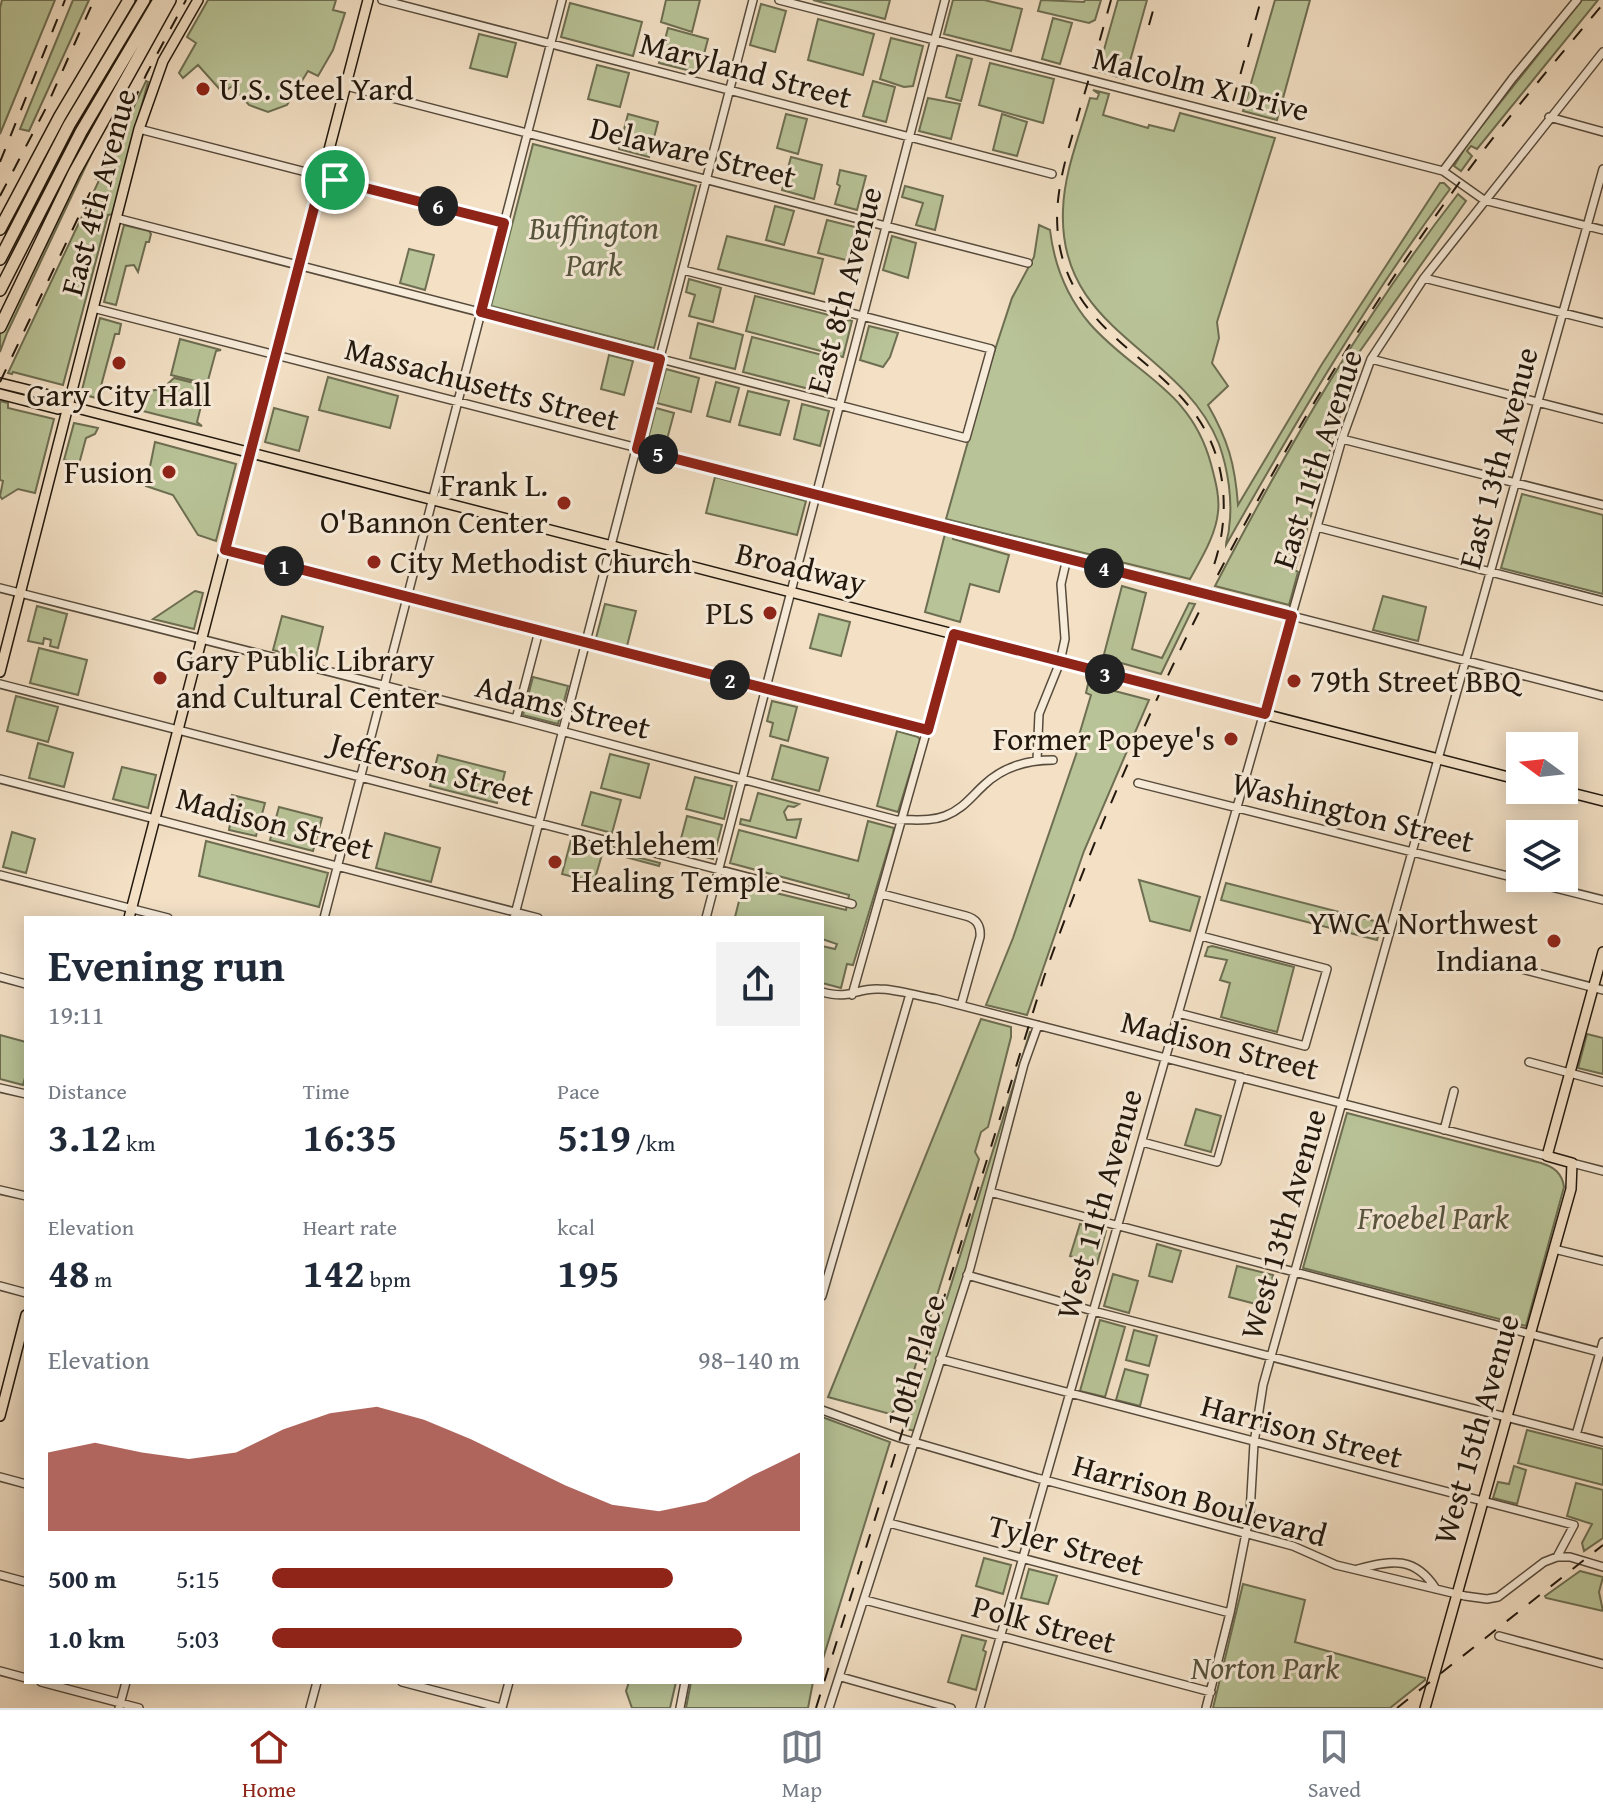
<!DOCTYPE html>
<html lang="en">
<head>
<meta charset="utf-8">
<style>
  body { margin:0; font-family:"Gentium Book Plus",serif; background:#f2f2f3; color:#1f2937; height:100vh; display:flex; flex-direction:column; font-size:30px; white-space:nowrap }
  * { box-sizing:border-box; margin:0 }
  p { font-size:26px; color:#747a83 }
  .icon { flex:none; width:44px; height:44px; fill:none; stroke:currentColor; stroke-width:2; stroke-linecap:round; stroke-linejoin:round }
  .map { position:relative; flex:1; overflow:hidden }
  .drawer { position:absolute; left:24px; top:916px; width:800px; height:768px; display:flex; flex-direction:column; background:#fff; border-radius:0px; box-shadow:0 4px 20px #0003 }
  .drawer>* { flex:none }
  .needle { width:52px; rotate:285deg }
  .buttons { position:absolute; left:1506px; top:732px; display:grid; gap:16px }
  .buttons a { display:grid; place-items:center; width:72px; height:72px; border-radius:0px; background:#fff; box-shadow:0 4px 20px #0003; font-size:40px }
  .pin { position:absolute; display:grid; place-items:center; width:68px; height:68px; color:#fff; margin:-34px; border:4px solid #fff; border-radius:50%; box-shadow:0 2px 8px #0007 }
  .km { position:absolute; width:40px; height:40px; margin:-20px; border-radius:50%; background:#222; color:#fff; font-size:22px; line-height:40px; text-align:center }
  .round { display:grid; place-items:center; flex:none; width:84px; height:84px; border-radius:0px; background:#f2f2f3 }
  .headline { display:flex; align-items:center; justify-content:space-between; height:136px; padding:0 24px }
  h1 { font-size:44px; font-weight:700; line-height:60px }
  .figures { display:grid; grid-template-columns:repeat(3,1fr); gap:12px; height:136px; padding:8px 24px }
  .figures div { display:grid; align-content:center }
  .figures b { font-size:40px; font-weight:700 }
  .figures small { font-size:22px; font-weight:400 }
  .figures p { font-size:22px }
  .chart { height:224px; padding:16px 24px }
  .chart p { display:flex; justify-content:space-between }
  .chart svg { width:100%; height:144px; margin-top:8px; fill:#8f2418; opacity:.7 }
  ul { padding:0 24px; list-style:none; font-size:26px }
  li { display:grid; grid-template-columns:128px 96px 1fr; align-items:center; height:60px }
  li i { height:20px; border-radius:10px; background:#8f2418 }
  .menu { display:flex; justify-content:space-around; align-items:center; height:112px; border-top:2px solid #e0e1e3; background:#fff; font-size:22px; color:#747a83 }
  .menu a { display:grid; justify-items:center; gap:4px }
  .menu .on { color:#8f2418 }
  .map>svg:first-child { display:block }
  .green { fill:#b8c397; stroke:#6d6e52; stroke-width:2 }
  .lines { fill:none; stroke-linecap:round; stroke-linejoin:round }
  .minor-casing { stroke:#564a3b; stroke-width:10 }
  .major-casing { stroke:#22180d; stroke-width:12 }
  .highway-casing { stroke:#22180d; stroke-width:14 }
  .minor { stroke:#f7ebd9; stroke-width:7 }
  .major { stroke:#f3e0c5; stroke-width:9 }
  .highway { stroke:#f3e0c5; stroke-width:11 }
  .rail { stroke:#22180d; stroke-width:2; stroke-dasharray:14 14; stroke-linecap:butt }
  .route-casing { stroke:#fff; stroke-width:16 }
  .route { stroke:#8f2418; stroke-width:10 }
  .poi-dot { fill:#8f2418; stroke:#f7ebd9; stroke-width:3 }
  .labels { text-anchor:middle; stroke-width:6; stroke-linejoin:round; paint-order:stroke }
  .street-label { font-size:32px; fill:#22180d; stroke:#f7ebd9 }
  .poi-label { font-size:32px; fill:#22180d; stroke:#f7ebd9; text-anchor:start }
  .park-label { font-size:32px; font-style:italic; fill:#56543d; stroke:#f7ebd9 }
</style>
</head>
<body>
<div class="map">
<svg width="1603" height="1708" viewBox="0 0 1603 1708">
  <rect width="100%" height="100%" fill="#f3e0c5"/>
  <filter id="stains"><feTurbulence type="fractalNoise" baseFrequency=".0025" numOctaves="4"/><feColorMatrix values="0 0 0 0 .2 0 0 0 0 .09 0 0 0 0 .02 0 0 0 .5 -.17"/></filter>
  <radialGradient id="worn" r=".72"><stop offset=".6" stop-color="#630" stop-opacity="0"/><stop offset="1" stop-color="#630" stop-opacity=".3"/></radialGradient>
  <!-- green -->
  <path class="green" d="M2,0H55L0,134V8Z
    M73,0H89L29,131L20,129Z
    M208,0H336L333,10L345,13L333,50L318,76L308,71L287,105L268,112L249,105L232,86L223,93L198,65L183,78L179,73L196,43L187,37Z
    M666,0H700L692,32L661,22Z
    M813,0H890L885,19Z
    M953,0H984L1022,9L1011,51L944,34Z
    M1041,0L1084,2L1085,0H1101L1095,20L1089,23L1038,11Z
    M1118,0H1147L1125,79L1098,71Z
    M1275,0H1310L1277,120L1243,111Z
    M1582,0H1598L1477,149L1471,146L1467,151L1472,156L1461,171L1454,166L1468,143Z
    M570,3L642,22L633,56L561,37Z
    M761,4L786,11L775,52L750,45Z
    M1053,18L1072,23L1060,64L1042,59Z
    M818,19L874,34L863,75L808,60Z
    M668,28L708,39L699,73L659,63Z
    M479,34L516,43L507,77L470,68Z
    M891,38L923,46L913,86L904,87L880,79Z
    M957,55L972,59L961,101L946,97Z
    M990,63L1054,79L1043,123L979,105Z
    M597,65L629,73L620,107L588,99Z
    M146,81L148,82L113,214L108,215L63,385L13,372L12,374L8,373Z
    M873,81L895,87L886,122L863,116Z
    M1093,90L1109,94L1103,115L1148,128L1149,125L1174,131L1180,113L1275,138L1217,322L1219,338L1212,363L1228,386L1208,405C1228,440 1235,464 1238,505L1322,364L1440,183H1444L1450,189C1366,302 1295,423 1226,545C1226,540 1229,534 1229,528C1233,502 1228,469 1219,444C1180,347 1058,333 1063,210C1064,172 1080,134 1090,98L1097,99L1099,94Z
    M928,98L960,104L951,139L919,131Z
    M628,114L658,122L649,157L619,149Z
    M786,114L807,119L798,154L777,148Z
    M1002,114L1027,122L1017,156L993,150Z
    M108,119L7,333L0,352V332Z
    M533,144L696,186L654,348L491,306Z
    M791,157L822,165L814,199L782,190Z
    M840,170L866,176L857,210L835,204L840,186L837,184Z
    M905,186L943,196L935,230L916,225L923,203L902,197Z
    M1458,194L1466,201L1358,354L1295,570L1298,572L1289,605L1215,586C1286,450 1364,315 1458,194Z
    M775,206L794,211L784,245L766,240Z
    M827,220L859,228L850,261L818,253Z
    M124,225L149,231L151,234L149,242H146L138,272L134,265L126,266L116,305L104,302Z
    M1039,225L1050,230C1054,264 1067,297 1090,324C1135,375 1191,389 1211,464C1215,479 1220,497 1218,512C1216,535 1201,559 1190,579L946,519L988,371L1012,298L1034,257Z
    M727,236L823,259L814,294L718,269Z
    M892,236L916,243L908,278L883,270Z
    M409,249L434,255L425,290L400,283Z
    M689,279L721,288L713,322L689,316L695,295L686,292Z
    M755,296L852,321L843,357L746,331Z
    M100,318L121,324L119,334H115L101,386L105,388L100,399L81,394Z
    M698,323L743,335L735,369L690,358Z
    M869,326L898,333L890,357L883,367L860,360Z
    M752,337L826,356L817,391L743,372Z
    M180,339L221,350L216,351L207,384L171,375Z
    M609,355L633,361L624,395L601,389Z
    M666,369L699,378L691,412L657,403Z
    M328,377L398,396L390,428L319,410Z
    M174,378L206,386L197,422L202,426L143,411L149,391L162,389Z
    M716,382L739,388L730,422L707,416Z
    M748,391L789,401L780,435L739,425Z
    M0,401L8,403V408L54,419L35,493L18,489L2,499L0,496L3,481L0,480Z
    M802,404L829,411L820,446L794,439Z
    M274,408L308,417L299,451L265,442Z
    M656,408L674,413L665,447L647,443Z
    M74,423L98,428L95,434L86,438L79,464L64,460Z
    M155,442L236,464L216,541L198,535L173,495L146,486Z
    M715,477L806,501L797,535L706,513Z
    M1522,494L1603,515V594L1501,568Z
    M945,534L953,536V539L1009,555L999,592L970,584L960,622L925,612Z
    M1122,586L1146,593L1132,649L1162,658L1189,603L1195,604L1161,674L1103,658Z
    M195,591L203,593L194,629L153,619Z
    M1383,596L1426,607L1418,641L1373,630Z
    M605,604L636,611L627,646L596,638Z
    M37,606L67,614L58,648L50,646L51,640L44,638L43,644L28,641Z
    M819,614L850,622L841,656L810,648Z
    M282,616L323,627L315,661L273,650Z
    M39,648L87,660L78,695L30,683Z
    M533,677L568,686L558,724L523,715Z
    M1088,684L1149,700L1084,851L1027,1015L986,1005L1013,938L1080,743L1077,742L1091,695L1086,693Z
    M16,696L58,707L48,742L7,731Z
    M772,701L797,707L788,741L770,736L773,723L767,721Z
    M897,731L918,737L920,740L898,812L877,806Z
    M38,743L73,753L64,787L29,778Z
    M781,745L828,758L819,791L772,779Z
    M610,754L649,764L640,798L601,788Z
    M438,755L505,772L497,803L430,786Z
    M122,767L156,775L148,808L113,799Z
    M695,777L732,786L724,819L686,809Z
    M591,792L621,800L612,833L582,825Z
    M758,793L799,804L794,807L788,806L784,812L787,820L801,819L796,838L740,824L741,819L750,821Z
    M232,795L265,803L256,836L229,830L232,813L228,807Z
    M279,807L322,818L313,851L270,840Z
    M687,816L722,825L713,859L678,850Z
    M868,821L894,828L893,833L853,965L847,964L841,988L822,983V946L835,949L837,944L822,939V918L735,917L743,885L846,910L849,895L730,863L739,830L858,861Z
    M12,832L35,839L26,873L3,867Z
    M385,833L440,848L431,882L376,868Z
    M571,840L660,863L659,866L603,851L594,882L562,874Z
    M206,841L328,873L319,907L199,876Z
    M1139,880L1200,897L1190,931L1150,921Z
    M1226,883L1382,923L1377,940L1221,900Z
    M1212,946L1294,967L1277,1032L1221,1017L1230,983L1220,980L1227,960L1205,956L1208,947Z
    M981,1019L1011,1027V1037L988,1127L981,1132L975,1152L979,1159L911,1380C905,1393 902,1406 890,1414L828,1397Z
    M1030,1032H1032L969,1263L916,1431L906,1429Z
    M1587,1034L1603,1038V1074L1578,1068Z
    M0,1035L26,1042V1074L23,1085L0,1079Z
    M1196,1109L1221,1116L1211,1152L1185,1145Z
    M1347,1113L1541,1163C1554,1167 1562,1173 1564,1187L1526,1326L1303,1268Z
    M1080,1224L1106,1231L1097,1264L1070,1256Z
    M1157,1244L1181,1251L1172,1282L1149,1276Z
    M1237,1266L1273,1275L1267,1307L1229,1297Z
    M1113,1274L1138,1281L1129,1313L1104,1306Z
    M1100,1320L1125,1327L1105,1397L1080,1391Z
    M1134,1330L1157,1336L1149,1366L1126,1360Z
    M1125,1369L1148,1375L1140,1406L1116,1400Z
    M822,1417L890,1442L822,1662Z
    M1527,1430L1603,1449V1485L1518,1463Z
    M1514,1466L1526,1470L1517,1504L1493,1498L1498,1482L1509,1484Z
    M1576,1483L1603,1490V1538L1584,1551L1582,1543L1592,1524L1567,1516Z
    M984,1558L1011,1565L1003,1594L976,1586Z
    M1029,1569L1057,1576L1048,1604L1021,1598Z
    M1580,1571L1603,1577L1599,1592L1603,1611L1546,1598L1545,1596Z
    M1243,1584L1305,1600L1295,1642L1425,1678V1680L1390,1708H1213Z
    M962,1635L986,1641L983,1650L986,1652L976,1690L948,1682Z
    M629,1682H676L670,1708H632L626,1691Z
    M691,1682H813L808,1708H686Z"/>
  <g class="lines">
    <!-- minor casing -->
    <g class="minor-casing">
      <path id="minor" d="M382,0L1052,174
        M779,0L1443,171L1484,200L1603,230
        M346,86L1028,263
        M1549,117L1603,132
        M139,129L504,223
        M1443,171L1512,79L1577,0
        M116,218L966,438L991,349L683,270
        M1424,278L1603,323
        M93,308L1603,696
        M1371,359L1603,419
        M1342,439L1603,505
        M1317,527L1603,601
        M225,550L928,730
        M0,588L516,719L896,820C913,819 929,822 945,816C963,809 971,797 984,785C1003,767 1028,760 1053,760
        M0,684L852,904
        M516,719L539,631
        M1037,760L1039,714L1060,662L1065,639L1061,584L1067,558
        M0,779L538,918
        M1138,783L1603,900
        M0,875L168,918
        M882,894L966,916C977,919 981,926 980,937L961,1005
        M324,918L562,0
        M514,918L753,0
        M706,918L945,0
        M1506,965L1603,990
        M0,977L26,984
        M822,992C852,1000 854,988 879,989C897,989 917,996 936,999L1547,1156
        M852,995L954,634
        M1178,1013L1305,1046L1327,969L1201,936
        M1529,1062L1603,1082
        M0,1088L26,1094
        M1444,1130L1454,1091
        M1142,1142L1217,1162L1241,1077
        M1572,1163L1603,1171
        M0,1190L26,1196
        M990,1192L1603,1353
        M1554,1249L1603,1261
        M967,1275L1093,1311L1603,1442
        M0,1286L26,1293
        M822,1296L910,994
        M940,1359L1574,1525L1557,1557
        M822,1410L900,1438L1037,1478L1293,1546L1336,1565L1465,1596L1487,1599L1498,1597L1544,1562L1557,1557H1570L1603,1567
        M1576,1435L1603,1342
        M0,1477L26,1484
        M889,1523L1230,1613
        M1358,1569C1392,1560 1415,1556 1436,1589
        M0,1575L26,1582
        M865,1600L1211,1692
        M1499,1636L1603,1664
        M0,1671L26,1678
        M841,1677L951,1708
        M41,1682L139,1708
        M402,1682L501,1708
        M119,1708L126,1682
        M310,1708L317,1682
        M502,1708L509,1682
        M680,1708L685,1682
        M829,1708L970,1268L1024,1064L1038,1025
        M980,1708L1342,439L1371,359L1424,278L1603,52
        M1206,1708L1230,1613L1250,1513L1254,1443L1263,1385L1603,169"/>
    </g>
    <!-- major casing -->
    <g class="major-casing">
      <path id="major" d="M0,383L61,398L69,406L1520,780
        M0,394L58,409L69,406
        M0,672L139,129L163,61L198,0
        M1560,790L1603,801
        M129,918L368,0
        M0,1416L26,1315
        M1425,1708L1571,1189L1572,1163L1547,1156L1603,952"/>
    </g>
    <!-- highway casing -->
    <g class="highway-casing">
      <path id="highway" d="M0,229L60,116L129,0
        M0,259L69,125L144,0
        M0,290L81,132L159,0
        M0,327L74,173L170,0"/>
    </g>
    <!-- minor -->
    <use href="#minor" class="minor"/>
    <!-- major -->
    <use href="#major" class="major"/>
    <!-- highway -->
    <use href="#highway" class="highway"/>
    <!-- rail -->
    <path class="rail" d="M1111,0C1101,35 1092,70 1081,105C1068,153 1050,198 1060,248C1082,356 1205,365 1222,481C1226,509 1223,538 1214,565
      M1149,25L1156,0
      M1233,101L1261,0
      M0,162L65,0
      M0,196L46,108L94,0
      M0,382L147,73L186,0
      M816,1708L1044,977C1144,693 1283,427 1459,183C1504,121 1554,63 1603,4
      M1397,1708L1603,1545"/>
  </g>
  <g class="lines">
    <!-- route casing -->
    <g class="route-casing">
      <path id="route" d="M322,177L504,223L481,312L660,359L637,449L1292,616L1265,714L954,634L928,730L225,550Z"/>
    </g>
    <!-- route -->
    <use href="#route" class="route"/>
  </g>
  <!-- markers -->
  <g class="poi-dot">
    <circle cx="203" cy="89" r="8"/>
    <circle cx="119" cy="363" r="8"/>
    <circle cx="169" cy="472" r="8"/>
    <circle cx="564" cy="503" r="8"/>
    <circle cx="374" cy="562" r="8"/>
    <circle cx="770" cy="613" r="8"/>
    <circle cx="160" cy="678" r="8"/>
    <circle cx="1294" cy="681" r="8"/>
    <circle cx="1231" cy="739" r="8"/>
    <circle cx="555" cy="862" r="8"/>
    <circle cx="1554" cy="941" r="8"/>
  </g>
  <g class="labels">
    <!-- street labels -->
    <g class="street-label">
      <text transform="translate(746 70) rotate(15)" y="11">Maryland Street</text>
      <text transform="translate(1201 84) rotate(14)" y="11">Malcolm X Drive</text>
      <text transform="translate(693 152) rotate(14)" y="11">Delaware Street</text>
      <text transform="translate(98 192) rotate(-75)" y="11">East 4th Avenue</text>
      <text transform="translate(844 290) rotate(-75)" y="11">East 8th Avenue</text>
      <text transform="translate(482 384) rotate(15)" y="11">Massachusetts Street</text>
      <text transform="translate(1498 458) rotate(-75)" y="11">East 13th Avenue</text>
      <text transform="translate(1317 459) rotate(-72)" y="11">East 11th Avenue</text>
      <text transform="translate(801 568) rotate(14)" y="11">Broadway</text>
      <text transform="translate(563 707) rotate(14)" y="11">Adams Street</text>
      <text transform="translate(432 769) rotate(15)" y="11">Jefferson Street</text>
      <text transform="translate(1353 812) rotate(14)" y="11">Washington Street</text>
      <text transform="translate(275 823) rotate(15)" y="11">Madison Street</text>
      <text transform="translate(1220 1045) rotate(14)" y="11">Madison Street</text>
      <text transform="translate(1099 1204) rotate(-74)" y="11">West 11th Avenue</text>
      <text transform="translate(1283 1224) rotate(-74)" y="11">West 13th Avenue</text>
      <text transform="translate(915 1361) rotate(-73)" y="11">10th Place</text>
      <text transform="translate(1476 1429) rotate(-74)" y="11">West 15th Avenue</text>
      <text transform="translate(1302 1431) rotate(15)" y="11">Harrison Street</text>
      <text transform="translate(1200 1500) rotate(16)" y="11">Harrison Boulevard</text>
      <text transform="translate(1066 1545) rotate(15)" y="11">Tyler Street</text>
      <text transform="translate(1044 1624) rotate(15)" y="11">Polk Street</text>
    </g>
    <!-- poi labels -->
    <g class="poi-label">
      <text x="219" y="100">U.S. Steel Yard</text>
      <text x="119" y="406" text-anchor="middle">Gary City Hall</text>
      <text x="153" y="483" text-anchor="end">Fusion</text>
      <text x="548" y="496" text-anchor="end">Frank L.<tspan x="548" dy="37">O'Bannon Center</tspan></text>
      <text x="390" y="573">City Methodist Church</text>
      <text x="754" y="624" text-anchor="end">PLS</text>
      <text x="176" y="671">Gary Public Library<tspan x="176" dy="37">and Cultural Center</tspan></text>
      <text x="1310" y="692">79th Street BBQ</text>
      <text x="1215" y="750" text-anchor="end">Former Popeye's</text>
      <text x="571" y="855">Bethlehem<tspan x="571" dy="37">Healing Temple</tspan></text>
      <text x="1538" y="934" text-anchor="end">YWCA Northwest<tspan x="1538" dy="37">Indiana</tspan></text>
    </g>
    <!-- park labels -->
    <g class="park-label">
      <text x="594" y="239">Buffington<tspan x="594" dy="37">Park</tspan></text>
      <text x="1433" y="1229">Froebel Park</text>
      <text x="1265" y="1679">Norton Park</text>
    </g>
  </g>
  <rect width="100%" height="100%" filter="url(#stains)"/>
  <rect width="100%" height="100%" fill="url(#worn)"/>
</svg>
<div class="buttons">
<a><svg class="needle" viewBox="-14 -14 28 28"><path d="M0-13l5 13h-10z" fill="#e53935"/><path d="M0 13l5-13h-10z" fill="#747a83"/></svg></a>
<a><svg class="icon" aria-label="layers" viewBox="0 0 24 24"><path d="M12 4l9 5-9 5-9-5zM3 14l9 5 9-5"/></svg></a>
</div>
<div class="pin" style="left:335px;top:180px;background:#1e9e55"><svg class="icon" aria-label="arrive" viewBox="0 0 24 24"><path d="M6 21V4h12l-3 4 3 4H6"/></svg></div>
<b class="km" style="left:284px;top:566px">1</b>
<b class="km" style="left:730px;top:680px">2</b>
<b class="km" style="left:1105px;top:674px">3</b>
<b class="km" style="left:1104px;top:568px">4</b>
<b class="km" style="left:658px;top:454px">5</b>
<b class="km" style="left:438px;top:206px">6</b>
<section class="drawer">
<div class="headline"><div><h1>Evening run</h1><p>19:11</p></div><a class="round"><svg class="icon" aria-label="share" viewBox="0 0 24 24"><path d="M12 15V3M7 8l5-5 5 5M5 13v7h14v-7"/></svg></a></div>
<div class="figures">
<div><p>Distance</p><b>3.12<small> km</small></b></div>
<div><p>Time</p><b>16:35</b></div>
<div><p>Pace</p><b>5:19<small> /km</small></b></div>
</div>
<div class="figures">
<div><p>Elevation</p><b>48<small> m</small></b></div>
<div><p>Heart rate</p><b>142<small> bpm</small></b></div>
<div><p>kcal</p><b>195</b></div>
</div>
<div class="chart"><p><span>Elevation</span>98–140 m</p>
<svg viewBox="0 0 160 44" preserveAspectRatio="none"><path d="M0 44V20L10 17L20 20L30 22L40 20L50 13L60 8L70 6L80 10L90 16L100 23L110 30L120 36L130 38L140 35L150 27L160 20V44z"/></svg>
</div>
<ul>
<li><b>500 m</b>5:15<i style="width:76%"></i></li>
<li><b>1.0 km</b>5:03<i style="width:89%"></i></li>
</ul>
</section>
</div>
<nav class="menu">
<a class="on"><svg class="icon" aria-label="home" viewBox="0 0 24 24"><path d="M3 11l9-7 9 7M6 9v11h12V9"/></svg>Home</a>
<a><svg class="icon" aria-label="map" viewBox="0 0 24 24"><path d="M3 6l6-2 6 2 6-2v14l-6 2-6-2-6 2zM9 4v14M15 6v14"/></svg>Map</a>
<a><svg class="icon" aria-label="saved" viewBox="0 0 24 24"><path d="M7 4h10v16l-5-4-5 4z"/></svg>Saved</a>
</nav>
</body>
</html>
